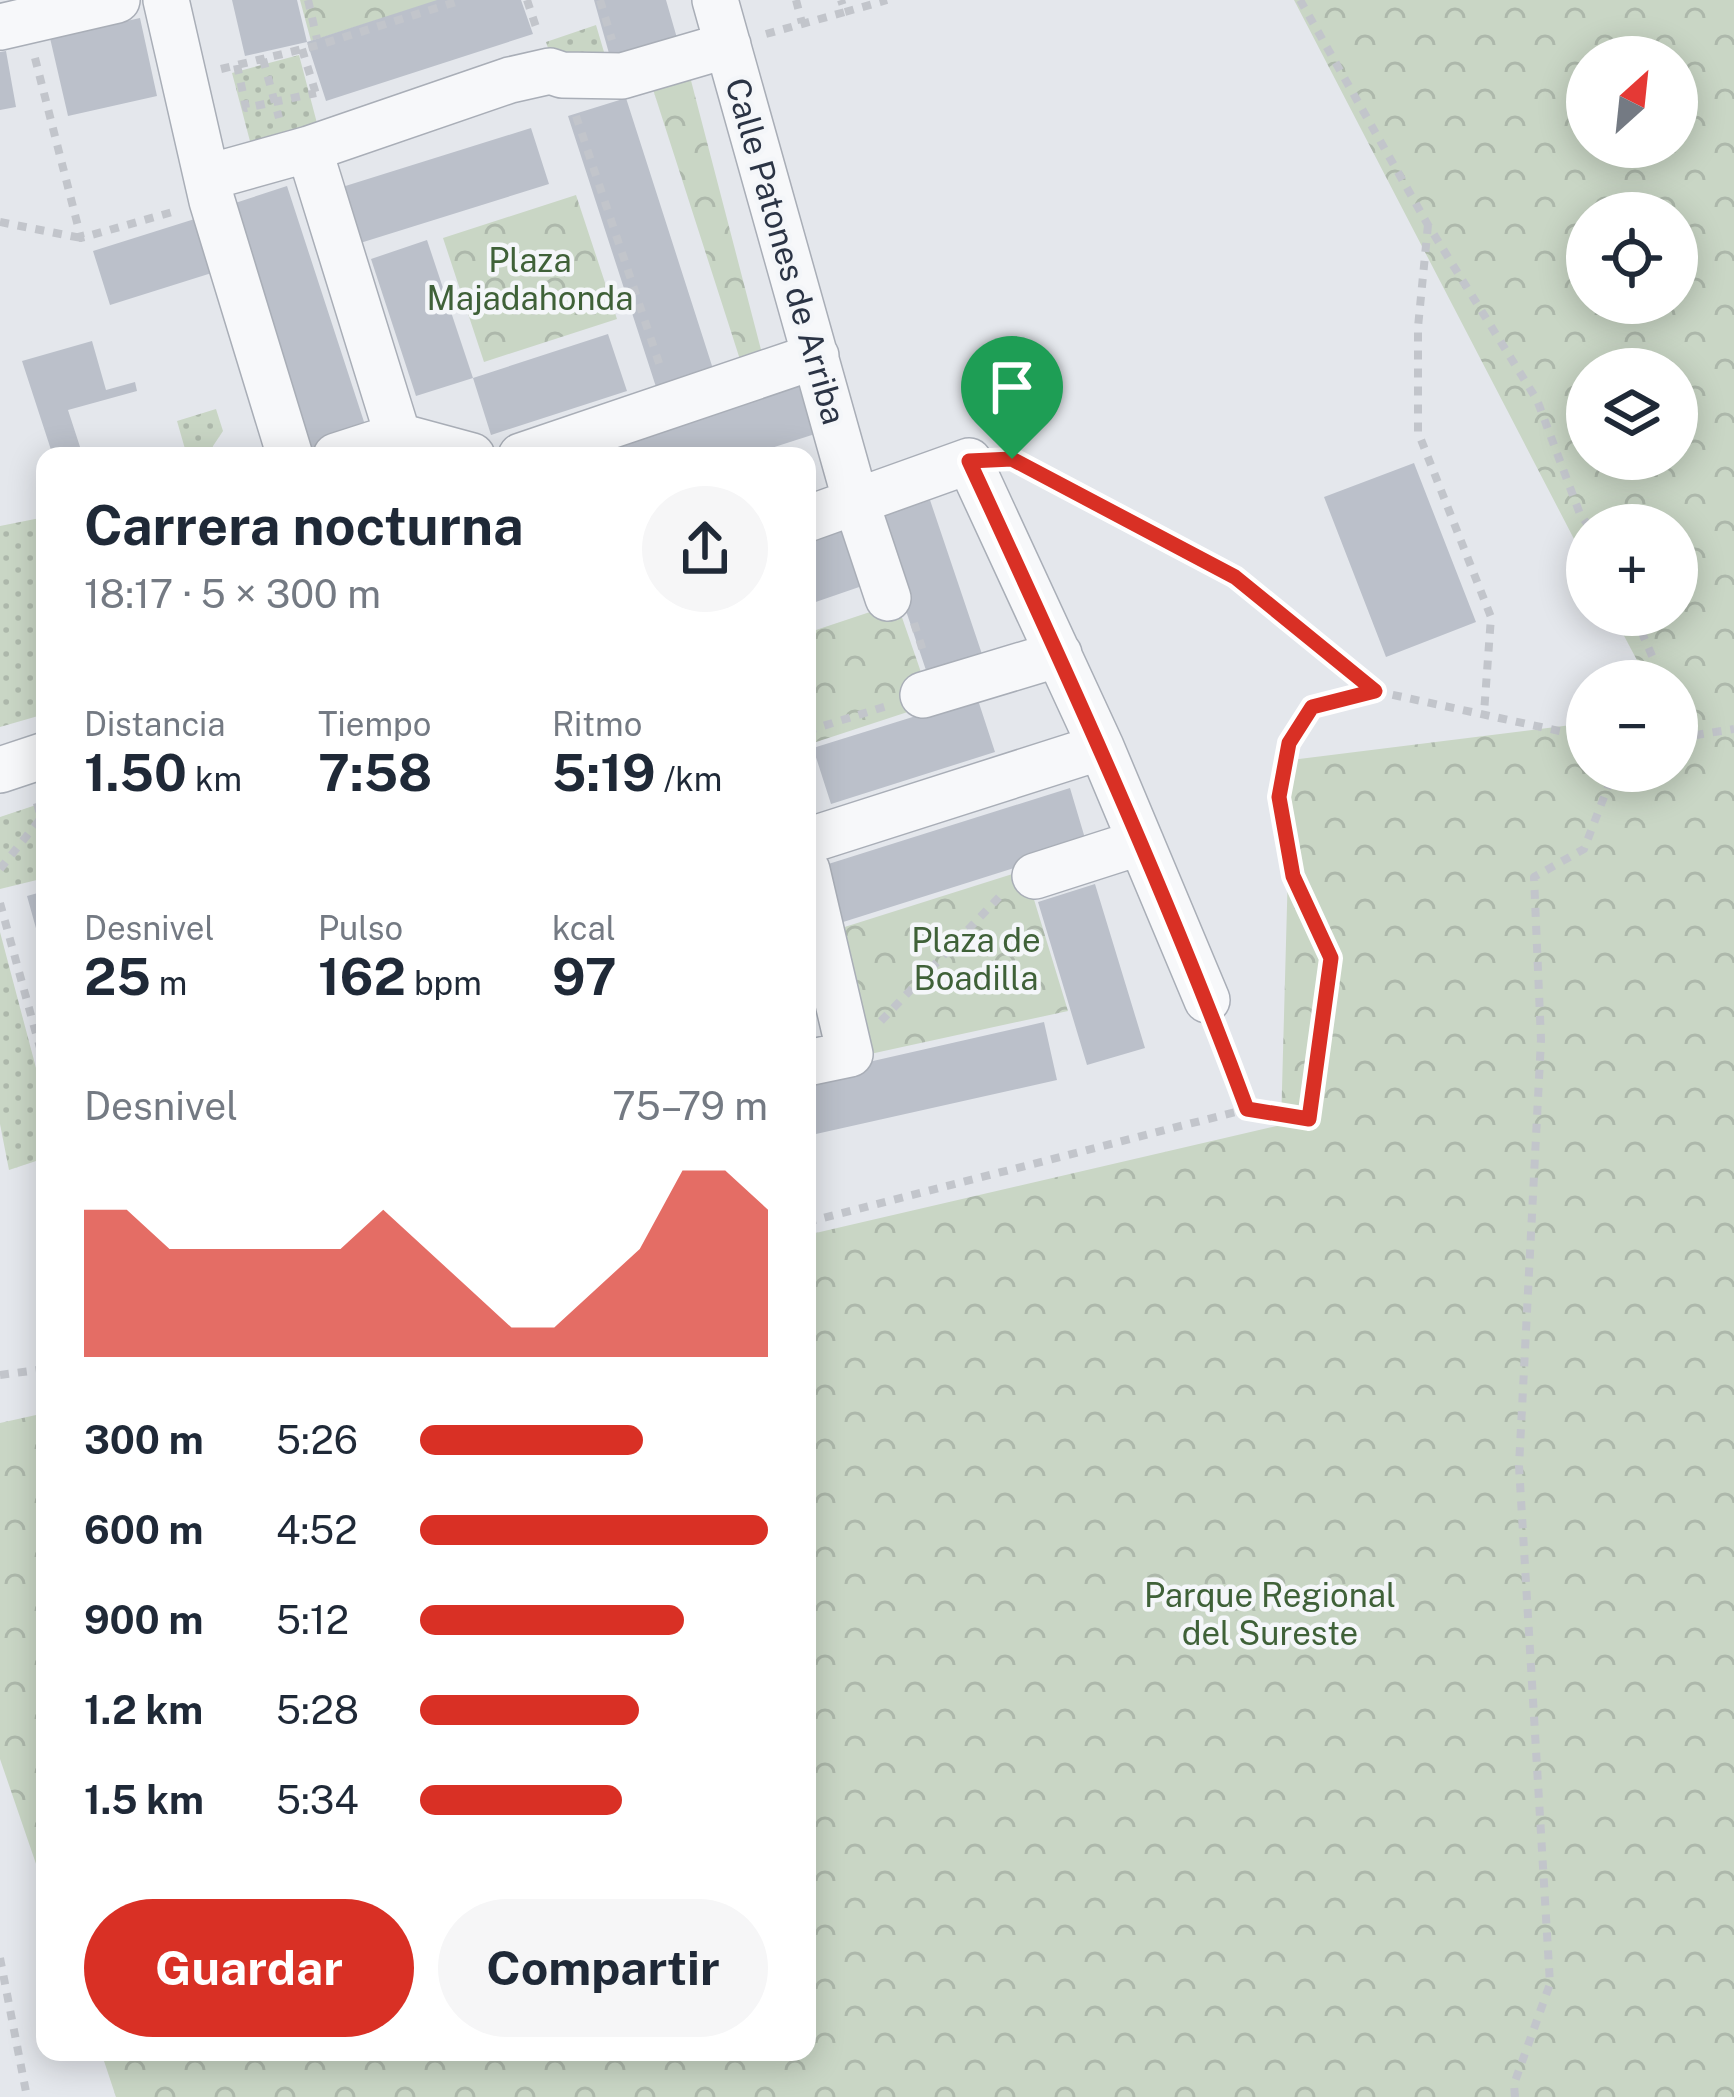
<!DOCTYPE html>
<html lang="es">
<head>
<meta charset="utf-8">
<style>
  body { margin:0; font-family:"Public Sans",sans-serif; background:#f6f6f7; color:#1f2937; height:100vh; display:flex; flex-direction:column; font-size:45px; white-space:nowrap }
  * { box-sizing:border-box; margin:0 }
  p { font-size:39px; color:#747a83 }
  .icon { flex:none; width:66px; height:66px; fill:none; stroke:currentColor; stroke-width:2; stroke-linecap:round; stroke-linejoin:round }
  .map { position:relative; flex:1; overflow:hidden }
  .drawer { position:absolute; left:36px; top:447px; width:780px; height:1614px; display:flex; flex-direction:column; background:#fff; border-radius:24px; box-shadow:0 6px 30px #0003 }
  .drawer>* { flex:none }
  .needle { width:78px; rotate:27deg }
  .controls { position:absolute; left:1566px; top:36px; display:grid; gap:24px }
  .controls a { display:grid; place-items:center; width:132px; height:132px; border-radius:50%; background:#fff; box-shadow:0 6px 30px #0003; font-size:60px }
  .pin { position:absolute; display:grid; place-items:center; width:102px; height:102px; color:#fff; margin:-123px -51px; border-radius:50% 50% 50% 0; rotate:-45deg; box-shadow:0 0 12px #0007 }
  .pin .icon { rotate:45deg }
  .round { display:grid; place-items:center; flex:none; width:126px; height:126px; border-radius:63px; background:#f6f6f7 }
  .head { display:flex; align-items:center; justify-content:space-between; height:204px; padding:0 48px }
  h1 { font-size:54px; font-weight:700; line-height:90px }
  .figures { display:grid; grid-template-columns:repeat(3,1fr); gap:18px; height:204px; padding:12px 48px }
  .figures div { display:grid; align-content:center }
  .figures b { font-size:51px; font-weight:700 }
  .figures small { font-size:33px; font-weight:400 }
  .figures p { font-size:33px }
  .chart { height:336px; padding:24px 48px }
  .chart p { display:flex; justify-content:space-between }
  .chart svg { width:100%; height:216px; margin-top:12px; fill:#d93025; opacity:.7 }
  .button { display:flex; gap:24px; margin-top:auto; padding:24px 48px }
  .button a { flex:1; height:138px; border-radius:72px; background:#d93025; color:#fff; font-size:48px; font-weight:700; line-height:138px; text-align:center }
  .button a+a { background:#f6f6f7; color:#1f2937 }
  ul { padding:0 48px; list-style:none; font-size:39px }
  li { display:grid; grid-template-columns:192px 144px 1fr; align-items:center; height:90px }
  li i { height:30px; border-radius:15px; background:#d93025 }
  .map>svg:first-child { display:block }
  .grass { fill:url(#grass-dots) }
  .park { fill:url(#park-crowns); fill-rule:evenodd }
  .building { fill:#bbc0ca }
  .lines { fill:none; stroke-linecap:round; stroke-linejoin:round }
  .street-casing { stroke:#a9aeb7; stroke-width:48 }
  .path { stroke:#c2c5cb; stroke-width:8; stroke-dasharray:9 9; stroke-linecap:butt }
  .street { stroke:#f7f8fa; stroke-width:45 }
  .route-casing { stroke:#fff; stroke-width:24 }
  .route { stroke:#d93025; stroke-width:15 }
  .labels { text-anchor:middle; stroke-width:9; stroke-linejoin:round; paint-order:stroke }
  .street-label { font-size:33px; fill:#2b3445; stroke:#f4f6f9 }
  .park-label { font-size:33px; fill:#3f6138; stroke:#f4f6f9 }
</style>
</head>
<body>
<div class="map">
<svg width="1734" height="2097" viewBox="0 0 1734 2097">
  <defs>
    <pattern id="grass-dots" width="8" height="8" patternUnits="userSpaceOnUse" patternTransform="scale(3)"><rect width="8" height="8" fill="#c9d6c5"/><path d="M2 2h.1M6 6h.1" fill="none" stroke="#adb8ab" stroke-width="1.8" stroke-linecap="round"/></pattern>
    <pattern id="park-crowns" width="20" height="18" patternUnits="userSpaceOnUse" patternTransform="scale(3)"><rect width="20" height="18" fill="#c9d6c5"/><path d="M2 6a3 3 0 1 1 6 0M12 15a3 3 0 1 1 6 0" fill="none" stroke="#adb8ab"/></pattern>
  </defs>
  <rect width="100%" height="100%" fill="#e4e7ec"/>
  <!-- grass -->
  <path class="grass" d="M596,25L609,69L553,63L546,42Z
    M299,55L318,127L251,145L232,73Z
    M216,409L223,431L213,446L211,456H187L177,421Z
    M45,517V714L0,727V526Z
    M45,802V878L0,889V817Z
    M0,932L45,1102V1158L9,1170L0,1124Z"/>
  <!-- park -->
  <path class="park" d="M300,0H440L311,41Z
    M1294,0H1734V2097H116L101,2052H807V1235L1281,1125L1291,760L1587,723V771H1677V681H1648L1613,615H1677V525H1587V564ZM1677,57V147H1587V57ZM1677,213V303H1587V213ZM1677,369V459H1587V369Z
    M688,69L765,365L744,372L650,80Z
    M576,195L617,319L484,362L443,238Z
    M897,603L932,704L807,745V633Z
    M1025,870L1068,1011L861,1056L832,931Z
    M45,1413V1890L0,1759V1423Z"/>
  <!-- building -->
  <path class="building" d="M232,0H297L307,42L437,0H521L533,34L326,101L307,42L245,56Z
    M594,0H666L679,45L612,64Z
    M140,18L157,96L68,116L50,38Z
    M6,51L16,107L0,110V52Z
    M626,98L714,372L657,390L568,116Z
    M531,128L549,184L357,244L339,188Z
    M287,186L367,431L310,450L229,205Z
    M201,217L218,271L110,305L93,251Z
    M427,240L473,378L416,396L371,259Z
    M608,334L627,391L491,435L473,378Z
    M92,341L106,390L135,382L137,391L68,410L83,456H53L22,361Z
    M796,378L815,434L746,456H552Z
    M1414,463L1476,622L1386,657L1324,497Z
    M930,500L985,663L930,682L875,519Z
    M846,528L865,585L807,605V541Z
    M977,697L995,752L831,804L813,748Z
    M1070,788L1087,845L840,923L822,866Z
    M1095,884L1145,1048L1087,1065L1038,902Z
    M45,891V957H44L27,896Z
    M1044,1022L1057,1080L807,1136V1076Z"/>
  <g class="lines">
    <!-- street casing -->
    <g class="street-casing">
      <path id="street" d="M166,0L212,201L290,456
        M715,0L856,502L888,598
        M0,27L117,0
        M309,149L398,436
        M209,177L309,149L510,80L550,71L562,75L622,76L728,45
        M336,456L398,436L472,456
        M521,456L816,356
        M807,519L969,461L1101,747L1207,1000
        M923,695L1059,654
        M0,770L45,755
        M807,841L1101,747
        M807,870L850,1054L807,1063
        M1035,876L1141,842"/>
    </g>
    <!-- path -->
    <path class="path" d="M308,0L317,39
      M527,0L538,33
      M600,0L612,40
      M796,0L802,23
      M1300,0L1428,225L1537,400L1580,514L1588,525
      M845,12L887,0
      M766,34L845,12L841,0
      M302,49L316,94
      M35,58L81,238L176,211
      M263,59L279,118
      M237,65L246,108L316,93
      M221,69L319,45L462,0
      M576,116L661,369
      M0,222L81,238
      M1428,225L1418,327V432L1491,617L1484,713
      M1013,459L1235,577L1375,691L1587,737
      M1634,615L1653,658L1646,681
      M914,623L924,654
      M807,731L887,706
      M1677,738L1734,729
      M0,869L41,818L35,796
      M0,903L45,1066
      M881,1021L1003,893
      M1247,1109L1309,1119L1331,958L1293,876L1279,797L1289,743L1311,707L1373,692
      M807,1222L1247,1109L1220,1035
      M0,1375L45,1369
      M0,1958L27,2097
      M1515,2097L1514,2084L1550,1984L1519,1466L1541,1040L1534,877L1584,849L1614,771"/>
    <!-- street -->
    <use href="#street" class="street"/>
  </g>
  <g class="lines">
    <!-- route casing -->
    <g class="route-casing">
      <path id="route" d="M1012,459L1235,577L1375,691L1312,707L1289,743L1279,797L1293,876L1331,958L1309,1119L1247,1109C1165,888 1068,675 969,461Z"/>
    </g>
    <!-- route -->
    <use href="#route" class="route"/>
  </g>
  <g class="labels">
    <!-- street labels -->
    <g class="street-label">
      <text transform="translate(786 251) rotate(74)" y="12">Calle Patones de Arriba</text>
    </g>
    <!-- park labels -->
    <g class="park-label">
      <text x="530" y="272">Plaza<tspan x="530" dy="38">Majadahonda</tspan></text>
      <text x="976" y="952">Plaza de<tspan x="976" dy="38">Boadilla</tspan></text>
      <text x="1270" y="1607">Parque Regional<tspan x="1270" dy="38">del Sureste</tspan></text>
    </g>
  </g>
</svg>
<div class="controls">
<a><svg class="needle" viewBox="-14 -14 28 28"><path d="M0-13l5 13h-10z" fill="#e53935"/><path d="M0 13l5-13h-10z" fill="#747a83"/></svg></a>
<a><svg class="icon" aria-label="locate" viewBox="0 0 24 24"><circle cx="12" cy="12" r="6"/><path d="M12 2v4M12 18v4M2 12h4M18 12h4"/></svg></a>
<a><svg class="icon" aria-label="layers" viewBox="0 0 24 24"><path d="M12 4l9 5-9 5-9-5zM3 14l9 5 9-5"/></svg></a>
<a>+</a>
<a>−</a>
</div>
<div class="pin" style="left:1012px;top:459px;background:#1e9e55"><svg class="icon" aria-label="arrive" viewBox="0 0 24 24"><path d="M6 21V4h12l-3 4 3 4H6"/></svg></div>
<section class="drawer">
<div class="head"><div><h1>Carrera nocturna</h1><p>18:17 · 5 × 300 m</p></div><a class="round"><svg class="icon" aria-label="share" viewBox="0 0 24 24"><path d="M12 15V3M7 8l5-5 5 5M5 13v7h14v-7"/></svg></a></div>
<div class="figures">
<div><p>Distancia</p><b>1.50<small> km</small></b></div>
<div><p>Tiempo</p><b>7:58</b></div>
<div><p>Ritmo</p><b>5:19<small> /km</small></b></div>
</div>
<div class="figures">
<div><p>Desnivel</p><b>25<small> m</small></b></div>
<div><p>Pulso</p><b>162<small> bpm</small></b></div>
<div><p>kcal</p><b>97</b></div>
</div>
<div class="chart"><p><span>Desnivel</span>75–79 m</p>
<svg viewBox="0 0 160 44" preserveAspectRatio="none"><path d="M0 44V14L10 14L20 22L30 22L40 22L50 22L60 22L70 14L80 22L90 30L100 38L110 38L120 30L130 22L140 6L150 6L160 14V44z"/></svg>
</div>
<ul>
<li><b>300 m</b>5:26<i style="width:64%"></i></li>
<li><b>600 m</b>4:52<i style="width:100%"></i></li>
<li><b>900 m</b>5:12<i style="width:76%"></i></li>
<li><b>1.2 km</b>5:28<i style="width:63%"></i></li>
<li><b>1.5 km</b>5:34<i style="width:58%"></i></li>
</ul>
<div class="button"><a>Guardar</a><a>Compartir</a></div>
</section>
</div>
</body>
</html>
